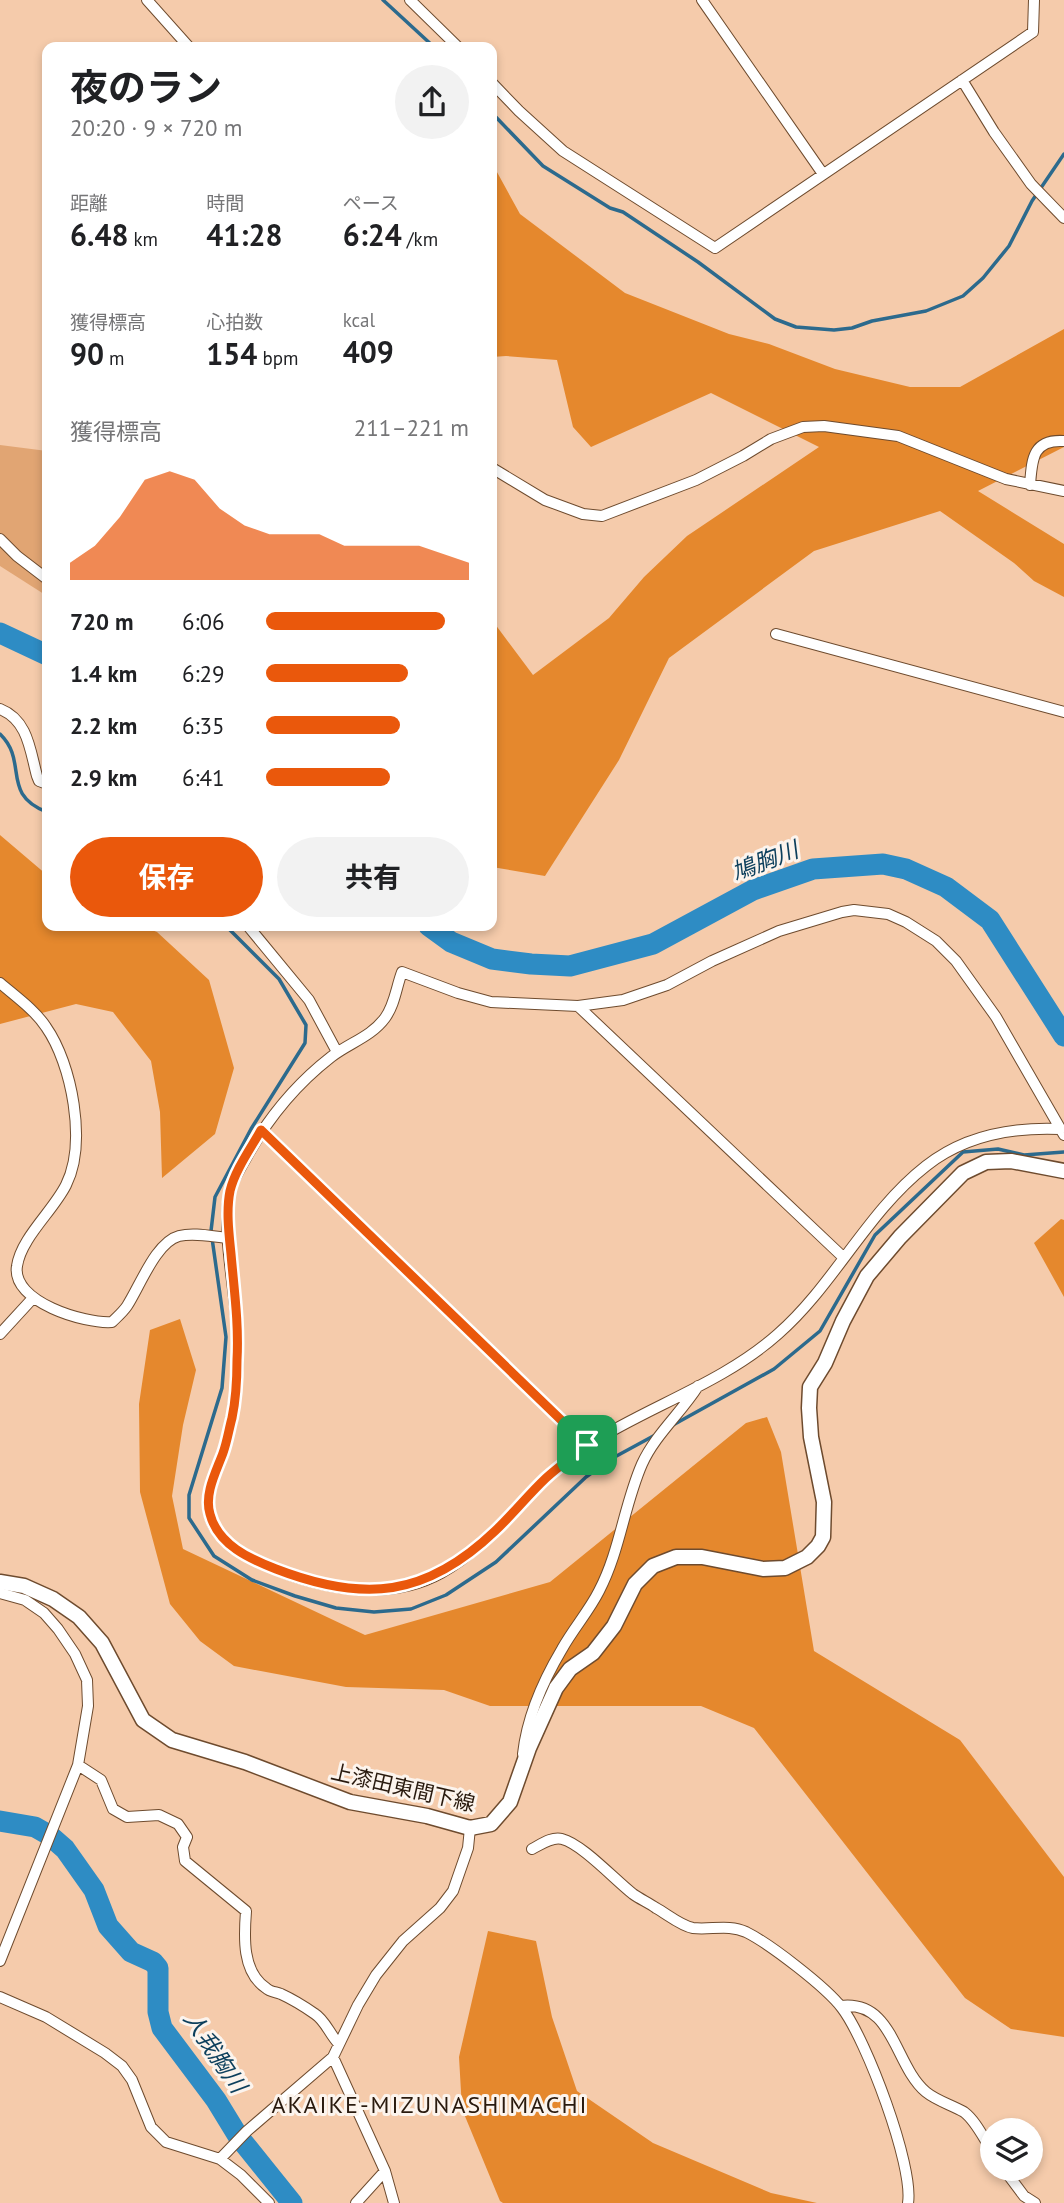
<!DOCTYPE html>
<html lang="ja">
<head>
<meta charset="utf-8">
<style>
  body { margin:0; font-family:"PT Sans","Noto Sans JP",sans-serif; background:#f2f2f2; color:#202124; height:100vh; display:flex; flex-direction:column; font-size:26px; white-space:nowrap }
  * { box-sizing:border-box; margin:0 }
  p { font-size:23px; color:#757577 }
  .icon { flex:none; width:38px; height:38px; fill:none; stroke:currentColor; stroke-width:2; stroke-linecap:round; stroke-linejoin:round }
  .map { position:relative; flex:1; overflow:hidden }
  .sheet { position:absolute; left:42px; top:42px; width:455px; height:889px; display:flex; flex-direction:column; background:#fff; border-radius:14px; box-shadow:0 4px 10px #0003 }
  .sheet>* { flex:none }
  .controls { position:absolute; left:980px; top:2118px; display:grid; gap:14px }
  .controls a { display:grid; place-items:center; width:63px; height:63px; border-radius:50%; background:#fff; box-shadow:0 4px 10px #0003; font-size:35px }
  .pin { position:absolute; display:grid; place-items:center; width:60px; height:60px; color:#fff; margin:-30px; border-radius:14px; box-shadow:0 4px 10px #0006 }
  .round { display:grid; place-items:center; flex:none; width:74px; height:74px; border-radius:37px; background:#f2f2f2 }
  .overview { display:flex; align-items:center; justify-content:space-between; height:119px; padding:0 28px }
  h1 { font-size:38px; font-weight:700; line-height:52px }
  .figures { display:grid; grid-template-columns:repeat(3,1fr); gap:10px; height:119px; padding:7px 28px }
  .figures div { display:grid; align-content:center }
  .figures b { font-size:30px; font-weight:700 }
  .figures small { font-size:19px; font-weight:400 }
  .figures p { font-size:19px }
  .chart { height:196px; padding:14px 28px }
  .chart p { display:flex; justify-content:space-between }
  .chart svg { width:100%; height:126px; margin-top:7px; fill:#ea580c; opacity:.7 }
  .button { display:flex; gap:14px; margin-top:auto; padding:14px 28px }
  .button a { flex:1; height:80px; border-radius:42px; background:#ea580c; color:#fff; font-size:28px; font-weight:700; line-height:80px; text-align:center }
  .button a+a { background:#f2f2f2; color:#202124 }
  ul { padding:0 28px; list-style:none; font-size:23px }
  li { display:grid; grid-template-columns:112px 84px 1fr; align-items:center; height:52px }
  li i { height:18px; border-radius:9px; background:#ea580c }
  .map>svg:first-child { display:block }
  .green { fill:#e1a573 }
  .forest { fill:#e5882d }
  .lines { fill:none; stroke-linecap:round; stroke-linejoin:round }
  .stream { stroke:#2c6a8d; stroke-width:3.5 }
  .river { stroke:#2e8cc4; stroke-width:21 }
  .minor-casing { stroke:#6e4b2e; stroke-width:12 }
  .secondary-casing { stroke:#6e4b2e; stroke-width:17 }
  .minor { stroke:#fff; stroke-width:10 }
  .secondary { stroke:#fff; stroke-width:14 }
  .route-casing { stroke:#fff; stroke-width:14 }
  .route { stroke:#ea580c; stroke-width:9 }
  .labels { text-anchor:middle; stroke-width:6; stroke-linejoin:round; paint-order:stroke }
  .street-label { font-size:21px; fill:#291a0e; stroke:#fcf4ed }
  .water-label { font-size:23px; font-style:italic; fill:#0c3f5c; stroke:#fcf4ed }
  .quarter-label { font-size:24px; letter-spacing:2px; fill:#291a0e; stroke:#fcf4ed }
</style>
</head>
<body>
<div class="map">
<svg width="1064" height="2203" viewBox="0 0 1064 2203">
  <rect width="100%" height="100%" fill="#f5cbab"/>
  <!-- green -->
  <path class="green" d="M0,445L47,451V596L0,566Z"/>
  <!-- forest -->
  <path class="forest" d="M492,163L520,214L625,293L729,334L769,344L835,369L910,387H960L1064,329V447L978,491L1064,544V597L1034,581L1014,563L940,511L814,551L669,658L619,760L545,876L492,867V620L533,675L609,618L644,577L687,536L819,447L711,393L591,447L573,427L557,360L506,356L492,357Z
    M0,835L47,875V926H141L157,932L209,980L234,1068L215,1134L162,1178L160,1112L151,1061L113,1012L76,1004L0,1024Z
    M1061,1219L1064,1220V1297L1034,1243Z
    M180,1319L196,1370L183,1425L172,1496L183,1549L365,1635L550,1582L746,1423L767,1417L781,1452L814,1651L960,1740L1064,1877V2037L1011,2029L965,1998L754,1728L701,1706H490L444,1690L346,1687L234,1666L200,1641L170,1604L140,1492L139,1404L150,1330Z
    M488,1931L536,1941L552,2017L577,2091L653,2143L771,2193L817,2203H503L500,2201L462,2109L459,2057Z"/>
  <g class="lines">
    <!-- stream -->
    <path class="stream" d="M383,0L434,47
      M492,113L543,166L610,208L623,212L698,262L775,319L796,327L834,330L852,328L872,321L926,311L963,296L983,278L1009,246L1032,201L1064,154
      M0,734C29,762 0,794 47,812
      M226,926L279,979L306,1025L305,1043L251,1129L215,1197L211,1231L226,1337L222,1388L189,1495V1518L214,1556L252,1580L295,1596L336,1608L374,1612L411,1609L446,1595L496,1562L586,1477L611,1459L657,1434
      M673,1425L774,1369L820,1331L875,1235L963,1152L998,1149L1024,1155L1064,1152"/>
    <!-- river -->
    <path class="river" d="M0,633L47,655
      M429,926L451,942L492,959L531,964L570,966L653,944L753,890L813,869L883,864L906,869L946,887L990,920L1064,1036
      M0,1821L35,1827L49,1835L65,1849L94,1890L108,1926L131,1952L153,1962L158,1968V2012L162,2028L216,2100L238,2136L292,2203"/>
    <!-- minor casing -->
    <g class="minor-casing">
      <path id="minor" d="M147,0L189,47
        M410,0L458,47
        M702,0L823,174
        M962,80L994,132L1031,184L1064,218
        M492,83L519,111L563,151L715,248L1033,32L1034,0
        M492,468L545,500L583,514L602,516L696,480L743,456L771,439L803,427L824,426L898,436L1006,479L1064,491
        M1030,485C1032,460 1032,439 1064,441
        M0,539L17,556L47,579
        M776,634L1064,712
        M0,709C28,720 30,750 37,776L39,781L47,784
        M248,926L309,1000L337,1052
        M0,983C15,996 35,1010 46,1027C72,1064 87,1143 66,1185C53,1211 21,1238 17,1266C11,1302 85,1324 112,1322C117,1317 123,1312 127,1306C140,1286 156,1242 179,1236C195,1232 214,1237 229,1238
        M578,1006L843,1257
        M1060,1129C1013,1127 964,1136 926,1166C867,1212 834,1285 778,1334C724,1382 652,1405 591,1443C534,1478 499,1540 441,1573C387,1603 316,1588 264,1564C242,1554 217,1541 210,1516C204,1493 216,1473 223,1452C227,1439 231,1425 233,1411C237,1384 239,1356 237,1328C235,1288 220,1224 231,1187C235,1177 241,1167 246,1158C268,1118 295,1085 331,1057C349,1043 371,1037 385,1018C395,1004 396,988 402,972L458,993L491,1002L578,1006L623,1000L667,985L712,961L779,931L842,912L854,910L888,914L906,922L936,941L956,961L996,1017L1064,1135
        M262,1130L587,1445
        M0,1334L33,1298
        M0,1593L25,1600L44,1613L58,1629L75,1654L87,1680L88,1706L78,1765L0,1961
        M523,1754C527,1717 543,1681 562,1649C573,1629 589,1611 599,1591C620,1551 624,1505 642,1464C655,1435 681,1413 698,1386
        M78,1765L101,1780L113,1809L127,1817L159,1815L178,1824L187,1837L183,1847L185,1861L246,1911C244,1937 242,1972 266,1988C270,1992 276,1992 281,1994C292,1999 305,2007 315,2014C325,2020 330,2035 339,2044
        M532,1849C540,1845 552,1836 562,1839C582,1844 615,1880 633,1894C640,1899 649,1903 656,1908C667,1914 681,1926 693,1928C711,1930 729,1924 746,1932C770,1944 826,1987 842,2008C866,2039 914,2166 908,2203
        M0,1997L46,2017L105,2053L122,2066L132,2080L151,2127L166,2142L220,2159L241,2175L269,2203
        M841,2006C894,2000 894,2065 926,2092C937,2101 952,2105 964,2112C976,2121 984,2139 992,2151
        M333,2057L385,2171L356,2203
        M220,2159L247,2131L333,2057L358,2005L376,1975L403,1941L440,1908L453,1891L468,1848L470,1828
        M1003,2168L1024,2196L1035,2203
        M385,2171L394,2203"/>
    </g>
    <!-- secondary casing -->
    <g class="secondary-casing">
      <path id="secondary" d="M0,1582L24,1586L53,1599L79,1617L102,1643L143,1720L172,1740L245,1762L350,1802L427,1816L470,1828L491,1824L510,1802L529,1748L556,1688L570,1669L593,1653L614,1626L635,1584L653,1566L676,1557H702L763,1569L785,1568L807,1557L818,1546L823,1537L824,1502L811,1437L809,1408L810,1387L825,1363L843,1321L867,1276L900,1237L963,1173L986,1162L1011,1161L1064,1171"/>
    </g>
    <!-- minor -->
    <use href="#minor" class="minor"/>
    <!-- secondary -->
    <use href="#secondary" class="secondary"/>
  </g>
  <g class="lines">
    <!-- route casing -->
    <g class="route-casing">
      <path id="route" d="M261,1130L587,1445C574,1456 559,1466 546,1478C528,1495 513,1514 495,1531C426,1597 364,1603 276,1569C250,1559 218,1545 210,1514C204,1494 216,1472 223,1453C227,1442 229,1429 232,1418C236,1399 237,1378 237,1360C239,1324 234,1289 231,1254C229,1234 226,1211 230,1191C235,1170 251,1148 261,1130Z"/>
    </g>
    <!-- route -->
    <use href="#route" class="route"/>
  </g>
  <g class="labels">
    <!-- street labels -->
    <g class="street-label">
      <text transform="translate(403 1788) rotate(13)" y="7">上漆田東間下線</text>
    </g>
    <!-- water labels -->
    <g class="water-label">
      <text transform="translate(765 861) rotate(-21)" y="8">鳩胸川</text>
      <text transform="translate(215 2052) rotate(56)" y="8">人我胸川</text>
    </g>
    <!-- quarter labels -->
    <g class="quarter-label">
      <text x="430" y="2113">AKAIKE-MIZUNASHIMACHI</text>
    </g>
  </g>
</svg>
<div class="controls">
<a><svg class="icon" aria-label="layers" viewBox="0 0 24 24"><path d="M12 4l9 5-9 5-9-5zM3 14l9 5 9-5"/></svg></a>
</div>
<div class="pin" style="left:587px;top:1445px;background:#1e9e55"><svg class="icon" aria-label="arrive" viewBox="0 0 24 24"><path d="M6 21V4h12l-3 4 3 4H6"/></svg></div>
<section class="sheet">
<div class="overview"><div><h1>夜のラン</h1><p>20:20 · 9 × 720 m</p></div><a class="round"><svg class="icon" aria-label="share" viewBox="0 0 24 24"><path d="M12 15V3M7 8l5-5 5 5M5 13v7h14v-7"/></svg></a></div>
<div class="figures">
<div><p>距離</p><b>6.48<small> km</small></b></div>
<div><p>時間</p><b>41:28</b></div>
<div><p>ペース</p><b>6:24<small> /km</small></b></div>
</div>
<div class="figures">
<div><p>獲得標高</p><b>90<small> m</small></b></div>
<div><p>心拍数</p><b>154<small> bpm</small></b></div>
<div><p>kcal</p><b>409</b></div>
</div>
<div class="chart"><p><span>獲得標高</span>211–221 m</p>
<svg viewBox="0 0 160 44" preserveAspectRatio="none"><path d="M0 44V38L10 32L20 22L30 9L40 6L50 9L60 19L70 25L80 28L90 28L100 28L110 32L120 32L130 32L140 32L150 35L160 38V44z"/></svg>
</div>
<ul>
<li><b>720 m</b>6:06<i style="width:88%"></i></li>
<li><b>1.4 km</b>6:29<i style="width:70%"></i></li>
<li><b>2.2 km</b>6:35<i style="width:66%"></i></li>
<li><b>2.9 km</b>6:41<i style="width:61%"></i></li>
</ul>
<div class="button"><a>保存</a><a>共有</a></div>
</section>
</div>
</body>
</html>
